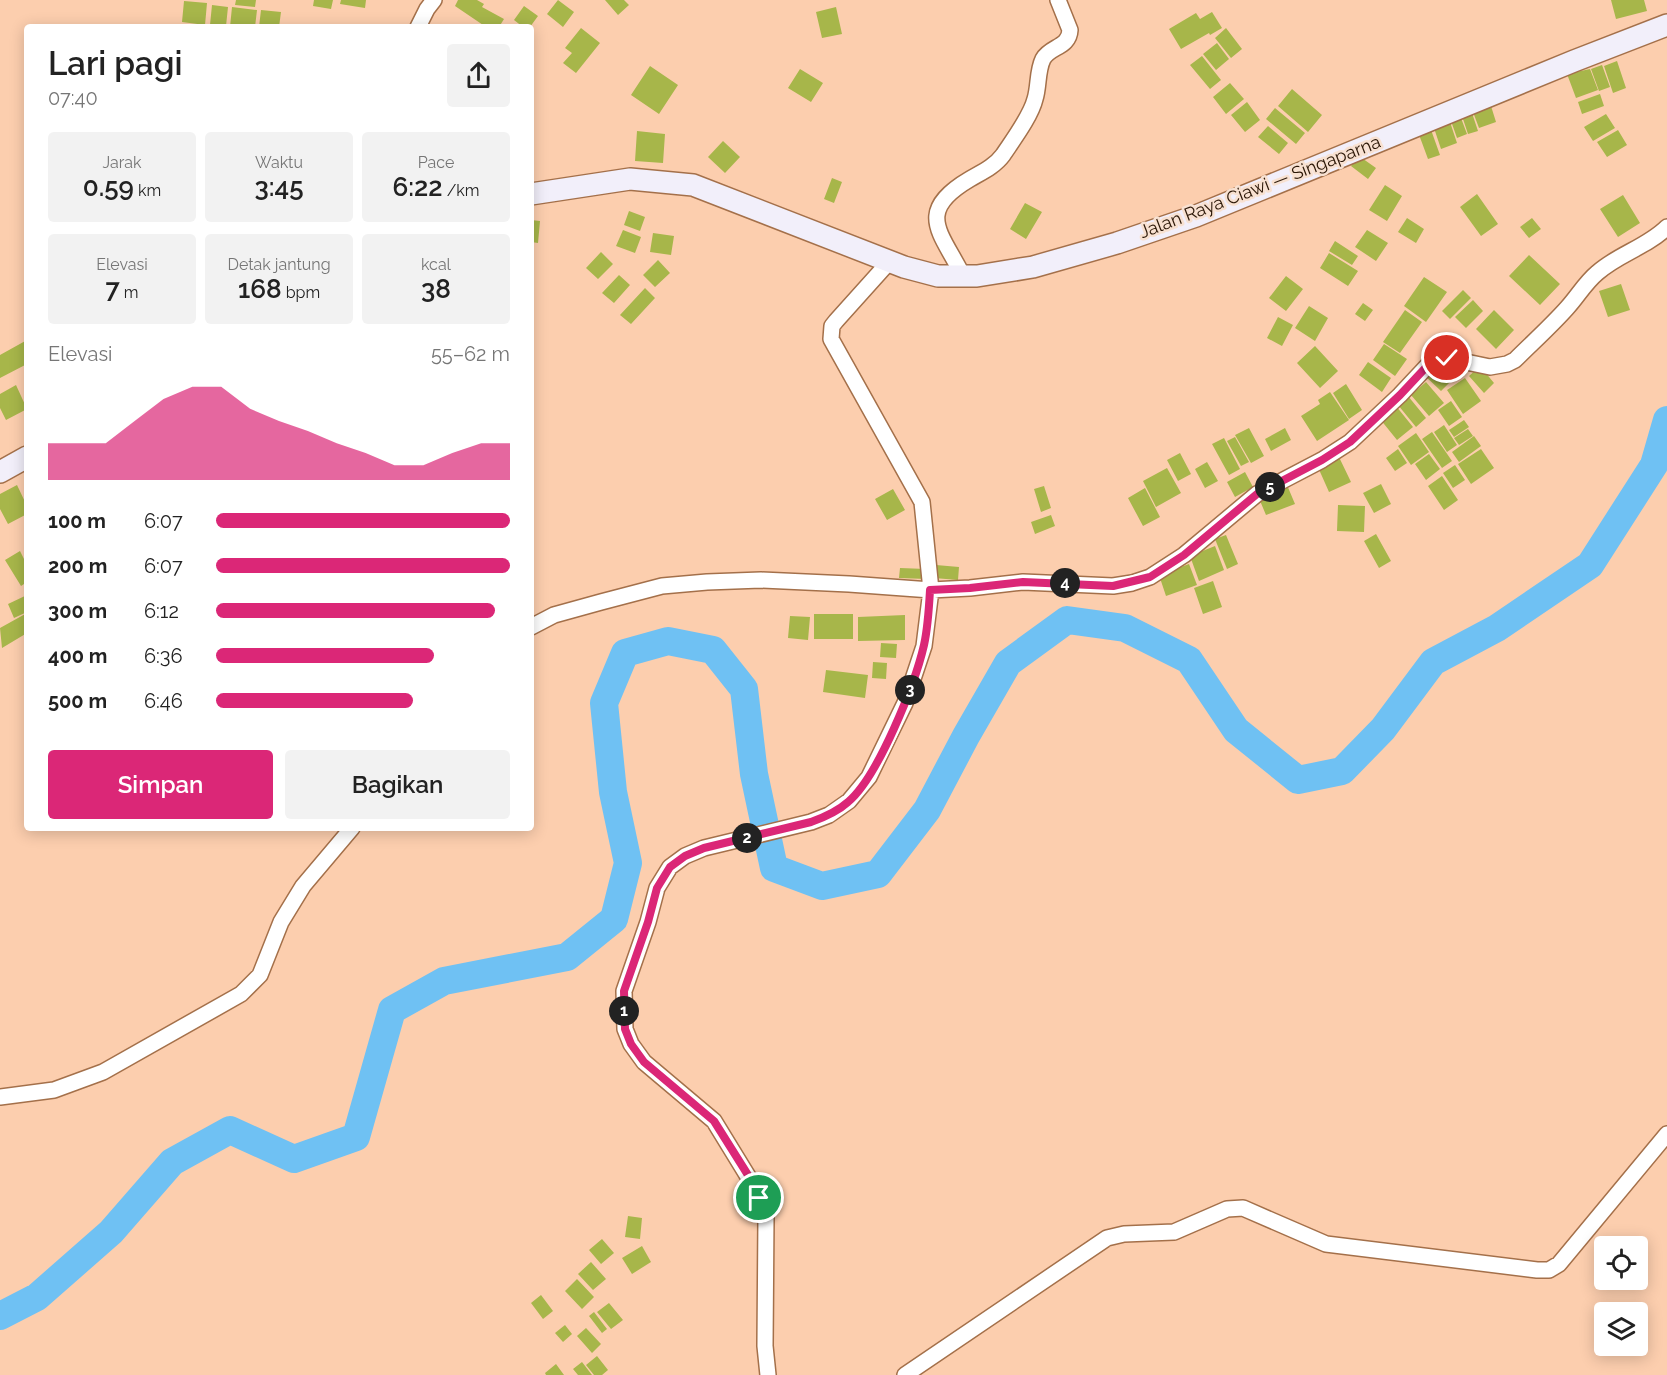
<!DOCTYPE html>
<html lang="id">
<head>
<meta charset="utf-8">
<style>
  body { margin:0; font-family:Raleway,sans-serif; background:#f2f2f2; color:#222; height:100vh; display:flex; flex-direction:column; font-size:22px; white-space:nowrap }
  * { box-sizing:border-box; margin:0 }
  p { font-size:20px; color:#767676 }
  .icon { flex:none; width:33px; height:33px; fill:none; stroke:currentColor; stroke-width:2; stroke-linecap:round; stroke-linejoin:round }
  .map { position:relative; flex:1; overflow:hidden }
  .drawer { position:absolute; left:24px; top:24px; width:510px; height:807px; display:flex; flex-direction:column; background:#fff; border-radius:6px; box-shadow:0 3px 15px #0003 }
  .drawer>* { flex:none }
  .controls { position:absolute; left:1594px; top:1236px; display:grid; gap:12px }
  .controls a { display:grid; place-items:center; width:54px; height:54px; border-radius:6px; background:#fff; box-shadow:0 3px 15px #0003; font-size:30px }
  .pin { position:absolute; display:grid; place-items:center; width:51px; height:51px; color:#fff; margin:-26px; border:3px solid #fff; border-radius:50%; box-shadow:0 2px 6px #0007 }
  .km { position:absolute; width:30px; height:30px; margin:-15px; border-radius:50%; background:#222; color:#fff; font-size:16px; line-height:30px; text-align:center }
  .round { display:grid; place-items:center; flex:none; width:63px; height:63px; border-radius:6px; background:#f2f2f2 }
  .summary { display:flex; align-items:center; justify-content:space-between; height:102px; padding:0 24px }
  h1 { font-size:33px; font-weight:600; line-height:45px }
  .figures { display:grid; grid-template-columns:repeat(3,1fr); gap:9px; height:102px; padding:6px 24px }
  .figures div { display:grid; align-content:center; border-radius:6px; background:#f2f2f2; text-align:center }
  .figures b { font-size:26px; font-weight:600 }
  .figures small { font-size:16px; font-weight:400 }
  .figures p { font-size:16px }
  .chart { height:168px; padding:12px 24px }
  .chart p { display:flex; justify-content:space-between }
  .chart svg { width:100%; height:108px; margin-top:6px; fill:#db2777; opacity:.7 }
  .action { display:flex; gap:12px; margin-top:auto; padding:12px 24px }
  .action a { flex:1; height:69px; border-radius:6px; background:#db2777; color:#fff; font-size:24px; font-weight:600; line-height:69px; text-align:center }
  .action a+a { background:#f2f2f2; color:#222 }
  ul { padding:0 24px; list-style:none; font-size:20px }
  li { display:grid; grid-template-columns:96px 72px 1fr; align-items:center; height:45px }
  li i { height:15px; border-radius:8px; background:#db2777 }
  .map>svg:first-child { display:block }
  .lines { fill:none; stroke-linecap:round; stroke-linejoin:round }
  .river { stroke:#6fc1f3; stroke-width:28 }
  .building { fill:#a7b64a }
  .street-casing { stroke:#a4704a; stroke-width:18 }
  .secondary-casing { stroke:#a4704a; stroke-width:24 }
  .street { stroke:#fff; stroke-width:15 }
  .secondary { stroke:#f2effa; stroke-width:21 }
  .route-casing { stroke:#fff; stroke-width:12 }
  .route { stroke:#db2777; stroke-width:8 }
  .labels { text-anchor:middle; stroke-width:5; stroke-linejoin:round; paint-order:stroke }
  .street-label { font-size:18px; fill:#2b1707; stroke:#f8e1d1 }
</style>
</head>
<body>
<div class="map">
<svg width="1667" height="1375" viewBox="0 0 1667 1375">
  <rect width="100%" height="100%" fill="#fcceae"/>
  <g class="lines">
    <!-- river -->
    <path class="river" d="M0,1316L37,1297L111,1232L172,1162L230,1130L294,1159L356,1137L392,1010L444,981L567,957L614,919L628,863L613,792L604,703L625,653L668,641L713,650L744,689L754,774L774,868L822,886L878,874L927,810L966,736L1008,663L1067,620L1125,628L1189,660L1236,730L1298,780L1342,771L1383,729L1433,662L1497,628L1590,565L1654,465L1667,420"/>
  </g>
  <!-- building -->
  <path class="building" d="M236,0H256L255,7L235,5Z
    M314,0H333L331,9L313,6Z
    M341,0H366L365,8L340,4Z
    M458,0H477L484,4L482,7L504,19L499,27H486L455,6Z
    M558,0L574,12L563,27L547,14Z
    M605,0H624L629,5L618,15Z
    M1611,0H1644L1647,11L1616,19Z
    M184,1L207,3L205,25L182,22Z
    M212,5L228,7L226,26L210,25Z
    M524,6L538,16L530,27H523L514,20Z
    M232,7L257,10L255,27H230Z
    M836,7L842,34L822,38L816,12Z
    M261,10L281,12L279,27H259Z
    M1212,12L1222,28L1210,35L1209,33L1181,49L1169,29L1196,13L1200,19Z
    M581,28L600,43L576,73L563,63L572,53L565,48Z
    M1226,28L1242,49L1231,58L1215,38Z
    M1217,43L1229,59L1216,70L1203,54Z
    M1202,56L1221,80L1210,89L1190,65Z
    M1617,61L1626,88L1613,93L1604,66Z
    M1602,65L1610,87L1599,91L1591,69Z
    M650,66L678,85L659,114L631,95Z
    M800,69L823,83L811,102L788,88Z
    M1590,69L1598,90L1576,98L1567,74Z
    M1230,83L1244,99L1226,114L1213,97Z
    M1292,89L1322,115L1308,132L1278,106Z
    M1600,94L1604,106L1582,114L1578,102Z
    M1247,102L1260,120L1245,132L1231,115Z
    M1491,106L1496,122L1479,128L1473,112Z
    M1275,108L1305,133L1296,144L1266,119Z
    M1472,113L1478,131L1468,134L1462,116Z
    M1606,114L1615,128L1593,141L1584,127Z
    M1461,118L1467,134L1457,138L1451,121Z
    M1450,122L1457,143L1441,149L1434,128Z
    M1268,126L1288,143L1279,154L1258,137Z
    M1430,127L1440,155L1428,159L1418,132Z
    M1618,130L1627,145L1607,157L1597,142Z
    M637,131L665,134L663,163L635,161Z
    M723,141L740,157L725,173L708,157Z
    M1359,156L1376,168L1368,179L1351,166Z
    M832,178L842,182L834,203L824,199Z
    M1385,185L1402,196L1387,221L1369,210Z
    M1477,194L1498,224L1481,236L1460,207Z
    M1623,195L1640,223L1618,237L1600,209Z
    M1025,203L1042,212L1026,239L1010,229Z
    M629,211L645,217L640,231L624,225Z
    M1407,218L1424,229L1416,243L1398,232Z
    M1532,218L1541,229L1529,238L1520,227Z
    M531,220L540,221L538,243L531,242Z
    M623,230L641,237L635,253L616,246Z
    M1367,230L1388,243L1376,261L1355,247Z
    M653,233L674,236L671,255L650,252Z
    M1335,241L1358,256L1352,265L1329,251Z
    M601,252L613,264L598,279L586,268Z
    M1329,253L1358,271L1348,286L1320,268Z
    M1529,255L1560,284L1540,305L1509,276Z
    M658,260L670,273L655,287L643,275Z
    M619,275L630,285L614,303L602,293Z
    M1286,276L1303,289L1286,311L1269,298Z
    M1424,277L1447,292L1426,322L1404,306Z
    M1621,284L1630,310L1608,317L1599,291Z
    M645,288L655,298L631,324L620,315Z
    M1463,290L1471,298L1450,319L1442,311Z
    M1473,300L1483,311L1466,328L1455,317Z
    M1363,303L1373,310L1365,321L1355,314Z
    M1309,306L1328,318L1315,341L1295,328Z
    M1405,310L1422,322L1400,353L1383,342Z
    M1494,310L1514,330L1496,349L1476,329Z
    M1278,317L1293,325L1282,346L1267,338Z
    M27,340V364L0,378V355Z
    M1384,344L1407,359L1395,376L1373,360Z
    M1315,346L1338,371L1320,388L1297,363Z
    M1444,360L1459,374L1453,380L1438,365Z
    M1368,362L1391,378L1382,392L1359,375Z
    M1433,364L1451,381L1441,391L1423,374Z
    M1480,366L1494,383L1484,393L1469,376Z
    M1465,378L1481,401L1463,414L1447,390Z
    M1426,382L1444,403L1429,416L1411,395Z
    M1346,384L1362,410L1349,419L1333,393Z
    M16,385L27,409L6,420L0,408V394Z
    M1330,392L1349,420L1317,441L1301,416L1320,404L1318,400Z
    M1408,396L1426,418L1416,427L1398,405Z
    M1451,401L1462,417L1449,426L1438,410Z
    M1396,406L1413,427L1397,440L1380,419Z
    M1464,420L1469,427L1454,437L1449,430Z
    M1444,425L1457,445L1447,452L1434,432Z
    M1249,428L1264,456L1251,463L1235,435Z
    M1285,428L1291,440L1271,451L1265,439Z
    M1468,429L1473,436L1459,445L1454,438Z
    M1432,432L1452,461L1442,468L1422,439Z
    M1416,433L1429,452L1411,465L1398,446Z
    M1474,436L1481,446L1459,462L1452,452Z
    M1235,437L1249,462L1241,466L1227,441Z
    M1224,438L1240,469L1229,475L1212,444Z
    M1398,449L1407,463L1395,471L1386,458Z
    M1481,449L1494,468L1471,484L1458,464Z
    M1180,453L1191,474L1178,481L1167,460Z
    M1429,454L1440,469L1426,480L1415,464Z
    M1338,455L1351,482L1329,492L1317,465Z
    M1207,462L1218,481L1205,488L1195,469Z
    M1455,465L1465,480L1453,488L1443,473Z
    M1167,468L1181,493L1156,507L1143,481Z
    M1245,472L1253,487L1235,497L1227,482Z
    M1442,476L1458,500L1444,510L1428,486Z
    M1381,484L1391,504L1374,513L1363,493Z
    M17,485L27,506V514L8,524L0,509V494Z
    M1287,485L1295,504L1266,515L1258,496Z
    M1044,486L1051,508L1041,512L1034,489Z
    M1145,488L1160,517L1143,526L1128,498Z
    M893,489L905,510L887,520L875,499Z
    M1338,505L1365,506L1364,532L1337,531Z
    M1051,515L1055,526L1035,534L1031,522Z
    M1376,534L1391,561L1379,568L1364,541Z
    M1226,535L1238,564L1227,569L1215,539Z
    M1215,546L1224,570L1199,581L1190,556Z
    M20,551L24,559L27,558V582L21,586L5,560Z
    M1189,564L1197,585L1166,596L1159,575Z
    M936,565L959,567L958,580L934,578Z
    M900,568L926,569V579L899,578Z
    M1213,581L1222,607L1203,614L1194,588Z
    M27,595V612L14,618L8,604Z
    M27,613V633L2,648L0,628Z
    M814,614H853V639H814Z
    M905,615V640L858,641V617Z
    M790,616L810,617L808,640L788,638Z
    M881,643L897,644L896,658L880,657Z
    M873,662L887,663L886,679L872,678Z
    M826,670L868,675L865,698L823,692Z
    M628,1216L642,1218L640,1239L625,1237Z
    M602,1239L614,1253L601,1264L589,1250Z
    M642,1246L651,1262L632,1274L622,1258Z
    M591,1262L606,1279L593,1290L578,1274Z
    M577,1279L594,1297L582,1309L565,1291Z
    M541,1295L553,1311L543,1319L531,1303Z
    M609,1303L623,1320L611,1329L597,1312Z
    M594,1312L607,1329L602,1333L589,1316Z
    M565,1325L572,1334L563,1342L555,1333Z
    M586,1328L601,1344L592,1353L577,1336Z
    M597,1356L608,1370L602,1375H594L586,1365Z
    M582,1362L592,1375H578L573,1369Z
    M556,1364L564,1375H546L545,1373Z"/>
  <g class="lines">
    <!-- street casing -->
    <g class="street-casing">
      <path id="street" d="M418,27L427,9L434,0
        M963,276C941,232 914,212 970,179C982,172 995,166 1003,155C1013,140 1031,116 1035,99C1039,87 1037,71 1043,59C1050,46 1069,48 1070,30L1058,0
        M531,627L554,615L601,602L662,586L707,582L761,580L849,584L931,590L970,588L1023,582L1113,586L1132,583L1150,577L1184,555L1257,494L1322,460L1350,442L1400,395L1430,363L1438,359L1447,358L1490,367L1507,364L1515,360C1532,343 1551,326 1567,308C1578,296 1585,283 1597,273C1618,254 1647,247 1667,227
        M0,1097L54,1090L103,1072L241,994L260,975L281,922L303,886L352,828
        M768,1375L765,1346L766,1216L752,1183L714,1121L644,1062L631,1044L625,1029L624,991L648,922L657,888L670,867L685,856L704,848L811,822L829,815L849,801L869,777L905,703L924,646L931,590L922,502L831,339L832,326L836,321L889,262
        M905,1375L1107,1238L1124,1234L1174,1232L1227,1209L1243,1208L1326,1244L1537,1270H1549L1559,1264L1667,1134"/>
    </g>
    <!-- secondary casing -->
    <g class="secondary-casing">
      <path id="secondary" d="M531,194L630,179L693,185L904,267L938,276H977L1033,267L1117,243L1196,216L1574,61L1667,25
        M0,472L27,457"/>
    </g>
    <!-- street -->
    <use href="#street" class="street"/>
    <!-- secondary -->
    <use href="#secondary" class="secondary"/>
  </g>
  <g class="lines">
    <!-- route casing -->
    <g class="route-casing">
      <path id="route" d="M759,1198L753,1183L714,1121L644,1062L631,1044L625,1029L624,991L648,922L657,888L670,867L685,856L704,848L811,822C825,817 837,812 848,802C878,777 915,684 924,645C928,627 929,608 930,590L970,588L1023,582L1113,586L1150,577L1184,555L1257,494L1322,460L1350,442L1400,395L1430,363L1438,359L1447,358"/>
    </g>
    <!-- route -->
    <use href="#route" class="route"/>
  </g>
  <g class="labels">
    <!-- street labels -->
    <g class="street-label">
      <text transform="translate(1260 187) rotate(-21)" y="6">Jalan Raya Ciawi — Singaparna</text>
    </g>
  </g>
</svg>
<div class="controls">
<a><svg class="icon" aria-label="locate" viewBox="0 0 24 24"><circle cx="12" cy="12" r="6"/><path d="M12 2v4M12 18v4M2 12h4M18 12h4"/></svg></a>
<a><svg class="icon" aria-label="layers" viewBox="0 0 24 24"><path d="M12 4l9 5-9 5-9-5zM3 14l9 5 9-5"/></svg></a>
</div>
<div class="pin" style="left:759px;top:1198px;background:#1e9e55"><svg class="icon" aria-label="arrive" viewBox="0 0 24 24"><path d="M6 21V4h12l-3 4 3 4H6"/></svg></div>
<div class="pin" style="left:1447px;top:358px;background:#d93025"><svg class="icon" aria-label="check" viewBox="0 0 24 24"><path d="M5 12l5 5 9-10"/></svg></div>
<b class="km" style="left:624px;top:1011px">1</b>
<b class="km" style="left:747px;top:838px">2</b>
<b class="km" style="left:910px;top:690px">3</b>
<b class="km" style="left:1065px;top:583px">4</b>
<b class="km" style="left:1270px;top:487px">5</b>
<section class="drawer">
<div class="summary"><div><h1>Lari pagi</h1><p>07:40</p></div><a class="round"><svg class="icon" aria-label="share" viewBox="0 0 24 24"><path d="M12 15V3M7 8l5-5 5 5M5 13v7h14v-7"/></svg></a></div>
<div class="figures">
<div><p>Jarak</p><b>0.59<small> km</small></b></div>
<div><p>Waktu</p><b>3:45</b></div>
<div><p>Pace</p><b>6:22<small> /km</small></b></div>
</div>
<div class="figures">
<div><p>Elevasi</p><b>7<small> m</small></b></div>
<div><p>Detak jantung</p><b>168<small> bpm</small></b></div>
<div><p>kcal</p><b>38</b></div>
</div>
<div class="chart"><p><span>Elevasi</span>55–62 m</p>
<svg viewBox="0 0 160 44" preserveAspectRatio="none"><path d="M0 44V29L10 29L20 29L30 20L40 11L50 6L60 6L70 15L80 20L90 24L100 29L110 33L120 38L130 38L140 33L150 29L160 29V44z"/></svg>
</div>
<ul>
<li><b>100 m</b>6:07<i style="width:100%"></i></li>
<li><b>200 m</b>6:07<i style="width:100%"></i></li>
<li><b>300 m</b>6:12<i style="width:95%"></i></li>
<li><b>400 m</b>6:36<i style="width:74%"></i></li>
<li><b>500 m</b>6:46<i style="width:67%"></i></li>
</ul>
<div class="action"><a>Simpan</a><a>Bagikan</a></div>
</section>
</div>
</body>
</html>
